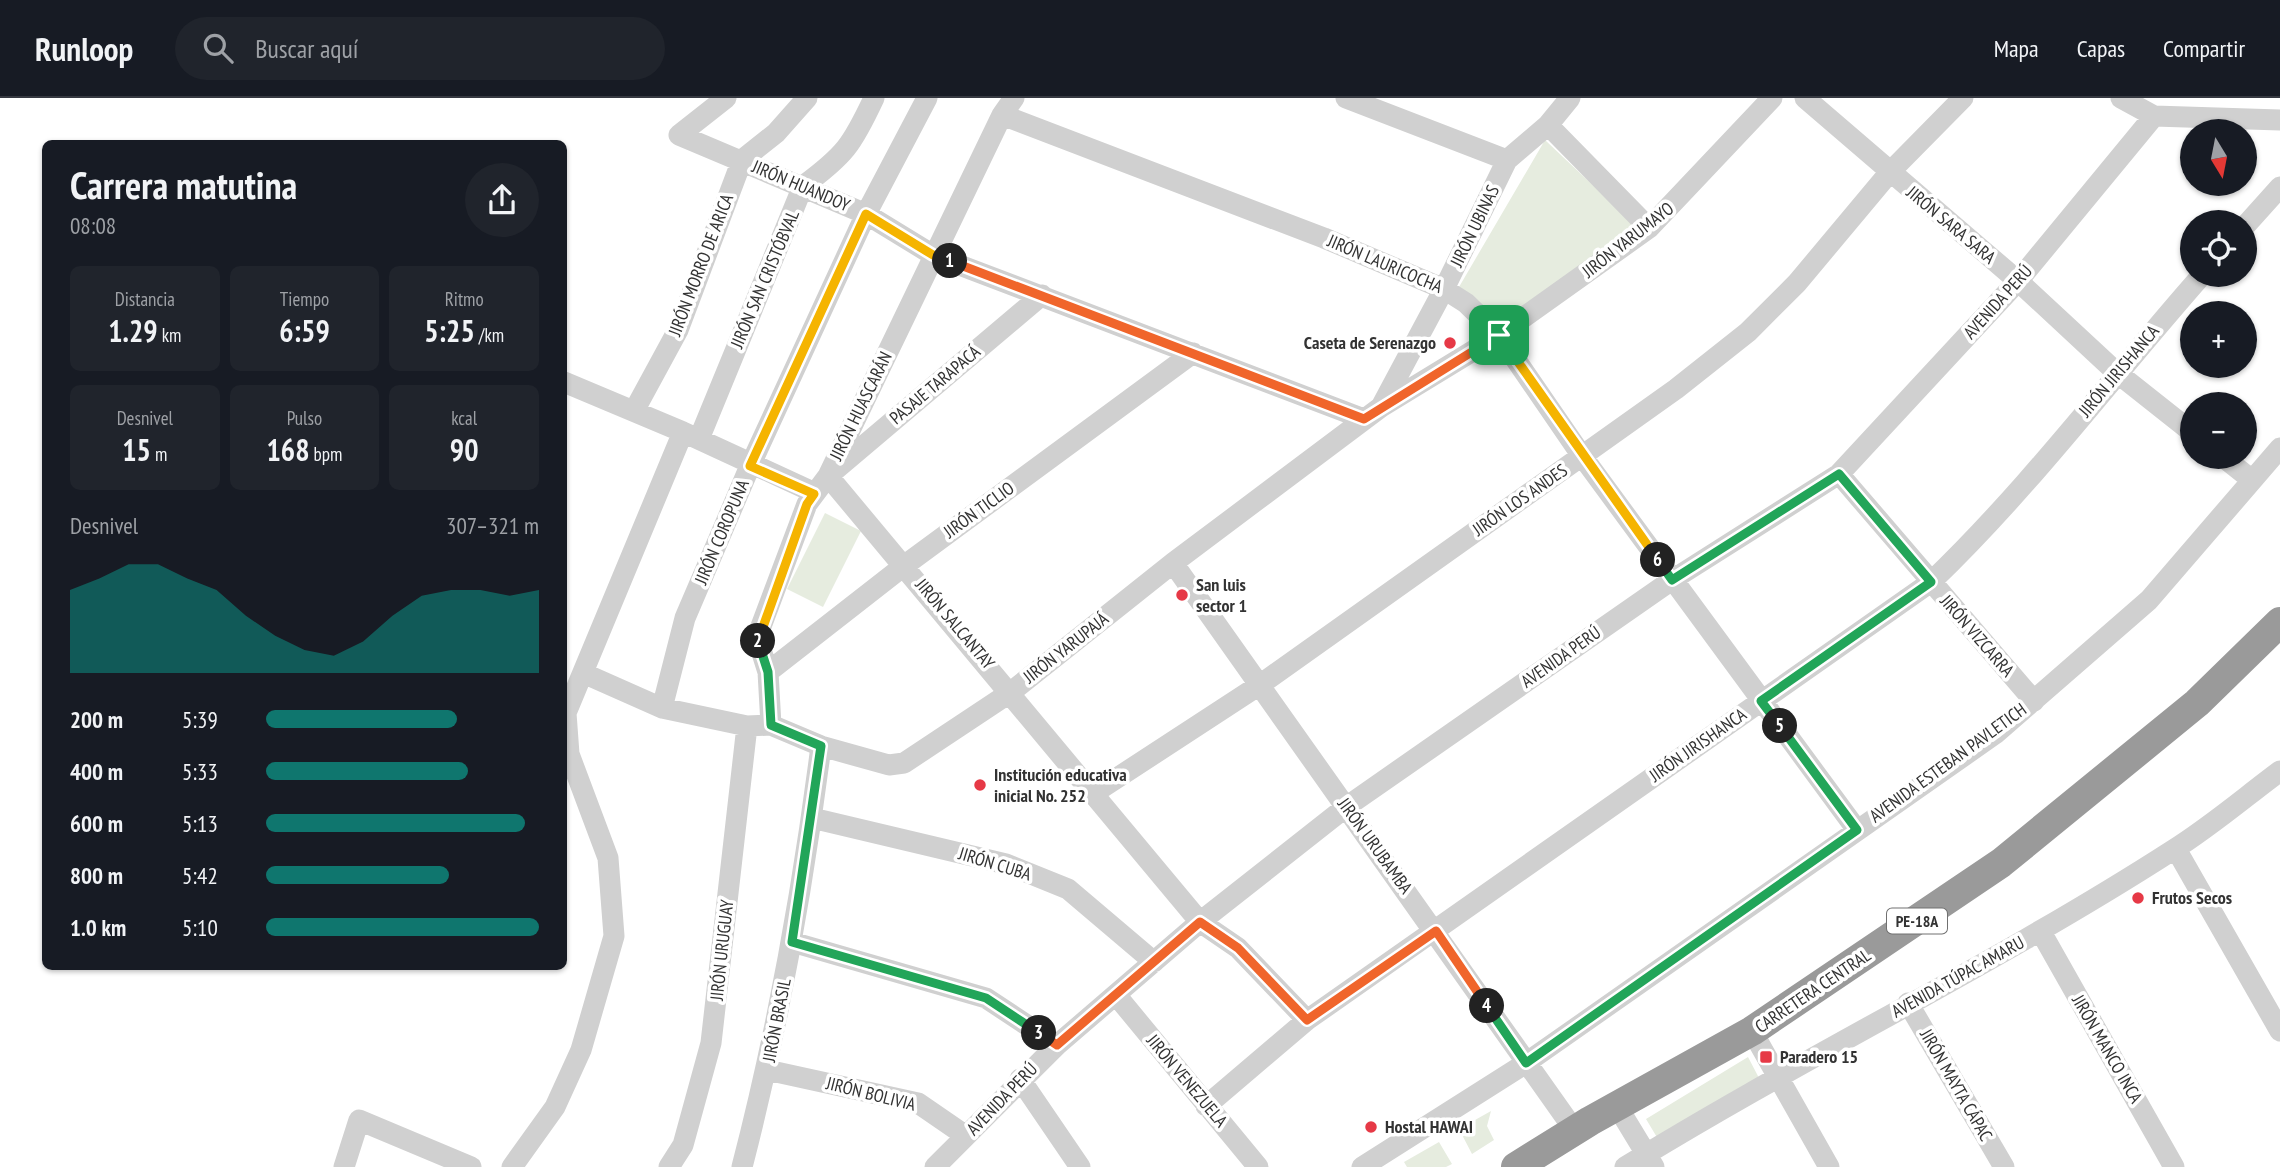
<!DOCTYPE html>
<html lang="es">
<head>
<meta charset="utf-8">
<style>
  body { margin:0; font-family:"PT Sans Narrow",sans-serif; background:#20242c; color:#f1f3f6; height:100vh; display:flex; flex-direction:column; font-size:26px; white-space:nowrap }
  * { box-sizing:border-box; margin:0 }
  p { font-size:23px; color:#9ea1a6 }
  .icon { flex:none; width:38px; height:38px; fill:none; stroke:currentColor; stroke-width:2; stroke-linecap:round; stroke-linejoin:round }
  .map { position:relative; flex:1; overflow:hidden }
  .drawer { position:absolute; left:42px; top:42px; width:525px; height:830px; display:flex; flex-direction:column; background:#171b24; border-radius:10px; box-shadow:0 2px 5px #0004 }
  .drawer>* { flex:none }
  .needle { width:46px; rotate:170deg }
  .buttons { position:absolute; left:2180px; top:21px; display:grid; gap:14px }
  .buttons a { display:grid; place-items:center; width:77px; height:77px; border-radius:50%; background:#171b24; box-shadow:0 2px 5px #0004; font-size:35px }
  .pin { position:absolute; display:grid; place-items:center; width:60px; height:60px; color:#fff; margin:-30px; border-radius:14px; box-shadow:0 4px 10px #0006 }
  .km { position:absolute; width:35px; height:35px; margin:-18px; border-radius:50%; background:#222; color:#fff; font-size:19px; line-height:35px; text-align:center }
  .round { display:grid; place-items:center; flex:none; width:74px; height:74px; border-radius:37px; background:#20242c }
  .summary { display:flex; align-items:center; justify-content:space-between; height:119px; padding:0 28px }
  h1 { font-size:38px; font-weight:700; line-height:52px }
  .stats { display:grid; grid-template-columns:repeat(3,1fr); gap:10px; height:119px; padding:7px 28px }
  .stats div { display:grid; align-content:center; border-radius:10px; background:#20242c; text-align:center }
  .stats b { font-size:30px; font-weight:700 }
  .stats small { font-size:19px; font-weight:400 }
  .stats p { font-size:19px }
  .chart { height:196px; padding:14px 28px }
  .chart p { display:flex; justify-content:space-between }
  .chart svg { width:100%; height:126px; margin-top:7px; fill:#0f766e; opacity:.7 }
  ul { padding:0 28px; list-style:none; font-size:23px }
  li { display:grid; grid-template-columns:112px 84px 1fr; align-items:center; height:52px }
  li i { height:18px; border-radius:9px; background:#0f766e }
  header { display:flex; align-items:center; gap:42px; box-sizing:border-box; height:98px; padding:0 35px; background:#171b24; border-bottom:2px solid #363941 }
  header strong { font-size:33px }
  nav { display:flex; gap:38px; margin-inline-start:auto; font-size:24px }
  .search { width:490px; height:63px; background:#20242c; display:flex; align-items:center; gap:18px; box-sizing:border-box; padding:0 24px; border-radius:38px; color:#9ea1a6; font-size:26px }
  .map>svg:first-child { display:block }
  .green { fill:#e6ecdf }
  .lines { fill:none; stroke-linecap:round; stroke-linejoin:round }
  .minor { stroke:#d0d0d0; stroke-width:21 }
  .highway { stroke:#9a9a9a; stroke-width:30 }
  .split-1-casing { stroke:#fff; stroke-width:14 }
  .split-2-casing { stroke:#fff; stroke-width:14 }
  .split-3-casing { stroke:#fff; stroke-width:14 }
  .split-4-casing { stroke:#fff; stroke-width:14 }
  .split-5-casing { stroke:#fff; stroke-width:14 }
  .split-6-casing { stroke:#fff; stroke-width:14 }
  .split-7-casing { stroke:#fff; stroke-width:14 }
  .split-1 { stroke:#f0652b; stroke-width:9 }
  .split-2 { stroke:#f5b400; stroke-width:9 }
  .split-3 { stroke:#22a559; stroke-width:9 }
  .split-4 { stroke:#f0652b; stroke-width:9 }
  .split-5 { stroke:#22a559; stroke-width:9 }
  .split-6 { stroke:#22a559; stroke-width:9 }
  .split-7 { stroke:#f5b400; stroke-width:9 }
  .poi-dot { fill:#e63946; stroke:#fff; stroke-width:2.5 }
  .labels { text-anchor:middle; stroke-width:7; stroke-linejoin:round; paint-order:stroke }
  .shield { fill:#fff; stroke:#707070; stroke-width:2 }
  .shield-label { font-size:16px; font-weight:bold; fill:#333 }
  .street-label { font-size:18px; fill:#333; stroke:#fff }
  .poi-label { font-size:18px; font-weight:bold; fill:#333; stroke:#fff; text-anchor:start }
</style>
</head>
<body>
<header>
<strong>Runloop</strong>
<div class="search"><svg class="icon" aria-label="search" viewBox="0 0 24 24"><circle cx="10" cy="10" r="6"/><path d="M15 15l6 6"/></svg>Buscar aquí</div>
<nav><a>Mapa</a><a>Capas</a><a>Compartir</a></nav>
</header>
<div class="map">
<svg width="2280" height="1069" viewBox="0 0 2280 1069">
  <rect width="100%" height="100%" fill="#fff"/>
  <!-- green -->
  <path class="green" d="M1545,42L1635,127L1502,224L1459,189Z
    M825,415L861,433L823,509L787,491Z
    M1748,959L1759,980L1658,1041L1646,1021Z
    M1491,1013L1487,1028L1494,1042L1472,1056L1459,1031Z
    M1439,1044L1452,1066L1446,1069H1407L1404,1064Z"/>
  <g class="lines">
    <!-- minor -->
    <path class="minor" d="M1346,0L1507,62
      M1805,0L2018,183L2116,274L2193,335
      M2121,0L2154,18L2280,22
      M1002,17L1324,140L1444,191L1466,205L1499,237L1582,358L1857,732
      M1548,27L1649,130
      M679,37L866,116L933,157L1364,321
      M679,37L726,0
      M2245,128L2280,89
      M1042,197L828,378L1200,824L1238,850L1307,922
      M564,284L683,334L815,395
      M1381,309L1444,191L1507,62L1548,27L1570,0
      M634,313L678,232L742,62L776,35L807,0
      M699,341L803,88C845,57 852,47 874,0
      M2223,359L2252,382
      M1839,376L2034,603
      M1173,465L1575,1033
      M768,574L905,467L1193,255
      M583,575L662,610L747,628L771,627L821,648L889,667L904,665L1011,594L1173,465L1381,309L1499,237L1649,130L1772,0
      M662,610L685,520L750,368L866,116L927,0
      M771,627L768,574L757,539L807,406L828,378L1002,17L1014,0
      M1094,695L1261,586L1676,291L1748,234L1797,185L1889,75L1963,0
      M812,720L1006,766L1068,791L1154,864
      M2176,751L2280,933
      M2041,834L2174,1069
      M792,844L986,900L1057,947
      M1116,897L1258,1069
      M1908,905L2004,1069
      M1752,933L1829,1069
      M767,972L918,1005L966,1038
      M1020,981L1080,1069
      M1206,1008L1307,922L1931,484C2030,389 2112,279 2202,177
      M1617,1008L1654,1069
      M344,1069L359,1022L471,1069
      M512,1069L555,1009L581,952L614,838L608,760L569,656L566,615L683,334
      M669,1069L683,1047L711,945L747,628
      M742,1069C778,930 803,790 821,648
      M935,1069L1057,947L1200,824L1346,709L1672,482L1839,376L2018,183L2154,18
      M1362,1069L1526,965L1995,636L2149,502L2280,350
      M1625,1069C1805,958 1996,866 2173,752C2210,729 2245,699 2280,673"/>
    <!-- highway -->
    <path class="highway" d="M1516,1069L1590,1023L1752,933L2001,765L2197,605L2280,524"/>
  </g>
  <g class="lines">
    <!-- split-1 casing -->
    <g class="split-1-casing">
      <path id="split-1" d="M950,163L1364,321L1499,237"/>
    </g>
    <!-- split-2 casing -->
    <g class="split-2-casing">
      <path id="split-2" d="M758,543L807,406L814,396L750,368L866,116L933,157L950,163"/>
    </g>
    <!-- split-3 casing -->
    <g class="split-3-casing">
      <path id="split-3" d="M758,543L768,574L771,627L821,648L792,844L986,900L1039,935"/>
    </g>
    <!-- split-4 casing -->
    <g class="split-4-casing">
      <path id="split-4" d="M1039,935L1057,947L1200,824L1238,850L1307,922L1436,833L1487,908"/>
    </g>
    <!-- split-5 casing -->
    <g class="split-5-casing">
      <path id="split-5" d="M1487,908L1526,965L1857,732L1780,628"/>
    </g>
    <!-- split-6 casing -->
    <g class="split-6-casing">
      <path id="split-6" d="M1658,462L1672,482L1839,376L1931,484L1761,603L1780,628"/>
    </g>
    <!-- split-7 casing -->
    <g class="split-7-casing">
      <path id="split-7" d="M1499,237L1658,462"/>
    </g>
    <!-- split-1 -->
    <use href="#split-1" class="split-1"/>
    <!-- split-2 -->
    <use href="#split-2" class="split-2"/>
    <!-- split-3 -->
    <use href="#split-3" class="split-3"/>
    <!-- split-4 -->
    <use href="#split-4" class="split-4"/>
    <!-- split-5 -->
    <use href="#split-5" class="split-5"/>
    <!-- split-6 -->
    <use href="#split-6" class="split-6"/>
    <!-- split-7 -->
    <use href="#split-7" class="split-7"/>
  </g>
  <!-- markers -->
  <g class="poi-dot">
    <circle cx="1450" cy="245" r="7"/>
    <circle cx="1182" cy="497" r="7"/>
    <circle cx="980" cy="687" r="7"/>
    <circle cx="2138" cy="800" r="7"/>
    <rect x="1759" y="952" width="14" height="14" rx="3.5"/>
    <circle cx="1371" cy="1029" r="7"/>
  </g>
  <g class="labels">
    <!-- shield labels -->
    <rect class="shield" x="1887" y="810.5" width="60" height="25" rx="5"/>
    <g class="shield-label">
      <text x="1917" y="829">PE-18A</text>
    </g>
    <!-- street labels -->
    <g class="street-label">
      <text transform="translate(801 88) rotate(23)" y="6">JIRÓN HUANDOY</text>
      <text transform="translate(1951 127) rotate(40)" y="6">JIRÓN SARA SARA</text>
      <text transform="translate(1475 128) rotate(-64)" y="6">JIRÓN UBINAS</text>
      <text transform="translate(1628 142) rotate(-38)" y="6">JIRÓN YARUMAYO</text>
      <text transform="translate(1385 166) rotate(23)" y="6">JIRÓN LAURICOCHA</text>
      <text transform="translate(701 167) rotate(-69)" y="6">JIRÓN MORRO DE ARICA</text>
      <text transform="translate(765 181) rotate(-67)" y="6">JIRÓN SAN CRISTÓBVAL</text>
      <text transform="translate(1998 204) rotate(-48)" y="6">AVENIDA PERÚ</text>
      <text transform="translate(2119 273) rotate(-50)" y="6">JIRÓN JIRISHANCA</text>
      <text transform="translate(935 287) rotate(-40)" y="6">PASAJE TARAPACÁ</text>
      <text transform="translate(861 308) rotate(-64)" y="6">JIRÓN HUASCARÁN</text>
      <text transform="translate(1520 402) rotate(-35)" y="6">JIRÓN LOS ANDES</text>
      <text transform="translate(979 412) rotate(-36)" y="6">JIRÓN TICLIO</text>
      <text transform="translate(722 434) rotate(-67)" y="6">JIRÓN COROPUNA</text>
      <text transform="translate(955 526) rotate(50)" y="6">JIRÓN SALCANTAY</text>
      <text transform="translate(1977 538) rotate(49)" y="6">JIRÓN VIZCARRA</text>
      <text transform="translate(1066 550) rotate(-38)" y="6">JIRÓN YARUPAJÁ</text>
      <text transform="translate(1561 559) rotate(-35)" y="6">AVENIDA PERÚ</text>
      <text transform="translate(1698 647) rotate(-35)" y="6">JIRÓN JIRISHANCA</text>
      <text transform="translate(1948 665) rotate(-36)" y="6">AVENIDA ESTEBAN PAVLETICH</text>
      <text transform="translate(1375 748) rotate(54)" y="6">JIRÓN URUBAMBA</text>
      <text transform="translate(995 766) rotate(17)" y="6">JIRÓN CUBA</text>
      <text transform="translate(722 852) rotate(-84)" y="6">JIRÓN URUGUAY</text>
      <text transform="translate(1958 879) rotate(-29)" y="6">AVENIDA TÚPAC AMARU</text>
      <text transform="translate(1813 893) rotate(-34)" y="6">CARRETERA CENTRAL</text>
      <text transform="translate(777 922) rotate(-79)" y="6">JIRÓN BRASIL</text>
      <text transform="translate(2107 951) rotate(60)" y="6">JIRÓN MANCO INCA</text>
      <text transform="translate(1187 983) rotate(50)" y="6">JIRÓN VENEZUELA</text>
      <text transform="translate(1956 987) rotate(60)" y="6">JIRÓN MAYTA CÁPAC</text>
      <text transform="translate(871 996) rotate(14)" y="6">JIRÓN BOLIVIA</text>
      <text transform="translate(1002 1001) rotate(-46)" y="6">AVENIDA PERÚ</text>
    </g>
    <!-- poi labels -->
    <g class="poi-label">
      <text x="1436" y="251" text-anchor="end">Caseta de Serenazgo</text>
      <text x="1196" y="493">San luis<tspan x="1196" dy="21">sector 1</tspan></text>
      <text x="994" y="683">Institución educativa<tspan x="994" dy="21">inicial No. 252</tspan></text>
      <text x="2152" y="806">Frutos Secos</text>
      <text x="1780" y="965">Paradero 15</text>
      <text x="1385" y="1035">Hostal HAWAI</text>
    </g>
  </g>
</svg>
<div class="buttons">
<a><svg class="needle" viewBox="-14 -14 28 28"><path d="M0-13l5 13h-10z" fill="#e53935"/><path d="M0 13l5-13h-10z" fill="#9ea1a6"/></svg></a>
<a><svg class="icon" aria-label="locate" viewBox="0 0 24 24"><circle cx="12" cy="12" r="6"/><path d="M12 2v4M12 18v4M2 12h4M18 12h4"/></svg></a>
<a>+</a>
<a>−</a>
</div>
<div class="pin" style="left:1499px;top:237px;background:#1e9e55"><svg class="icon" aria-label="arrive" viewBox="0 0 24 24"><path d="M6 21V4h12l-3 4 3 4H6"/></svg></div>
<b class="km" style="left:950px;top:163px">1</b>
<b class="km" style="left:758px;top:543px">2</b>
<b class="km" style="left:1039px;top:935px">3</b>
<b class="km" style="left:1487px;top:908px">4</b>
<b class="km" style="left:1780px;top:628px">5</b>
<b class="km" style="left:1658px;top:462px">6</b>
<section class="drawer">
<div class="summary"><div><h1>Carrera matutina</h1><p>08:08</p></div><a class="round"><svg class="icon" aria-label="share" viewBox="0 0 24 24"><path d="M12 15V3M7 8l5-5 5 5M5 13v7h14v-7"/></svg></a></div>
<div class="stats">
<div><p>Distancia</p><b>1.29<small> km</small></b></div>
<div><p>Tiempo</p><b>6:59</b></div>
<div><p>Ritmo</p><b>5:25<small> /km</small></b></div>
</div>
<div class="stats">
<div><p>Desnivel</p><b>15<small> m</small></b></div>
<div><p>Pulso</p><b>168<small> bpm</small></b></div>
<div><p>kcal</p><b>90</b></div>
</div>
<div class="chart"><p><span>Desnivel</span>307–321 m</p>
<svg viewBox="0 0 160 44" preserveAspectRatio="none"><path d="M0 44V15L10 11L20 6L30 6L40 11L50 15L60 24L70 31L80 36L90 38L100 33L110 24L120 17L130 15L140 15L150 17L160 15V44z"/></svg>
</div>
<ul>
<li><b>200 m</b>5:39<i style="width:70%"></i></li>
<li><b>400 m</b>5:33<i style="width:74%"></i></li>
<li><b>600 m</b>5:13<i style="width:95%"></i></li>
<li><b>800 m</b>5:42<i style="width:67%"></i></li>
<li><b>1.0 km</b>5:10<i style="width:100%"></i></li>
</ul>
</section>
</div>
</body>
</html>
